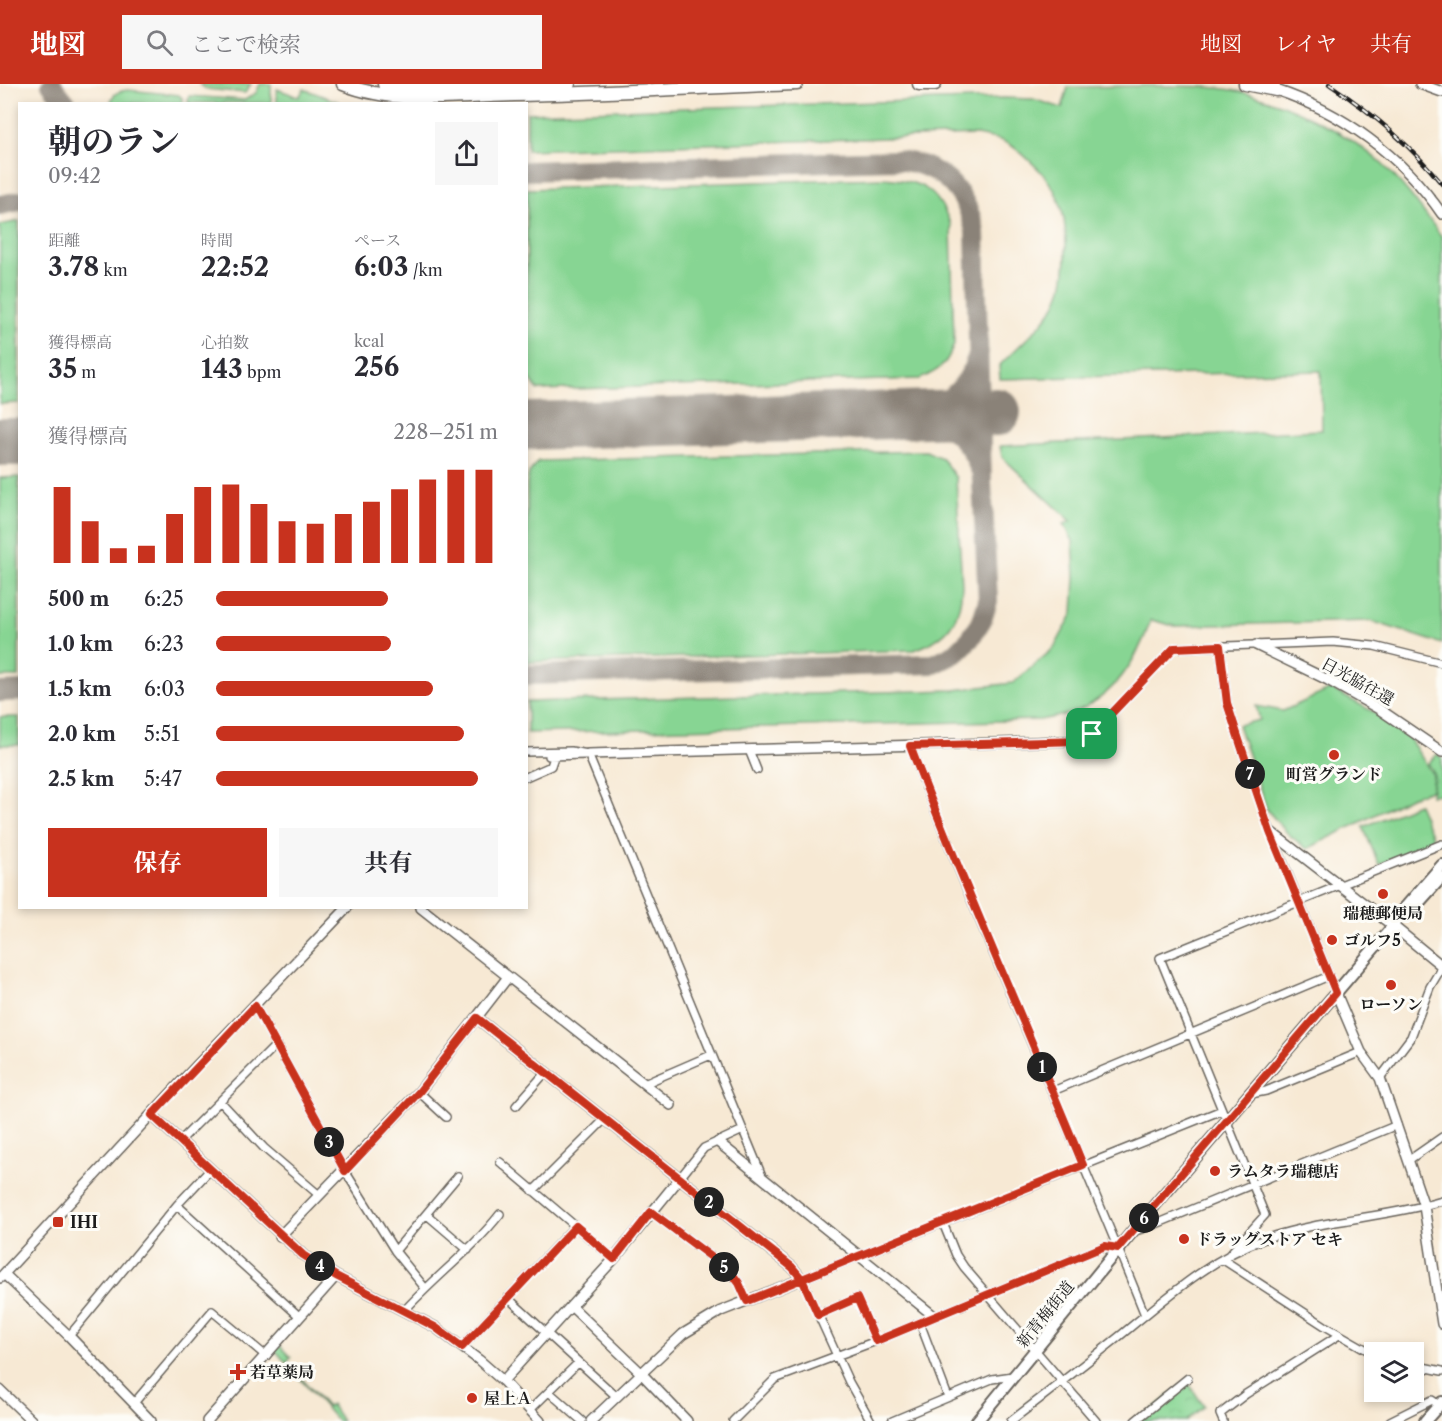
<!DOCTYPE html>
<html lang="ja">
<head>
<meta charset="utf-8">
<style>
  body { margin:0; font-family:"Libre Caslon Text","Noto Serif JP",serif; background:#f7f7f7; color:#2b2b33; height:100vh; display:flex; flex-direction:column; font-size:22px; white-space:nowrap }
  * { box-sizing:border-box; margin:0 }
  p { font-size:20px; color:#7c7c81 }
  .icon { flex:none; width:33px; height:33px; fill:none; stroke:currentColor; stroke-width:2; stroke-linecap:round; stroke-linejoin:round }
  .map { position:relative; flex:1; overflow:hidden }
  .drawer { position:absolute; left:18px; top:18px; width:510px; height:807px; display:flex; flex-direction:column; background:#fff; border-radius:0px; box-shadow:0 3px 9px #0003 }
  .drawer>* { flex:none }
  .tools { position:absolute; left:1364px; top:1258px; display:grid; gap:12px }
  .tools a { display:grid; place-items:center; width:60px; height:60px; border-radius:0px; background:#fff; box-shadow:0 3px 9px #0003; font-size:30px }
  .pin { position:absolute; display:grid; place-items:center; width:51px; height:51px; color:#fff; margin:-26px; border-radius:12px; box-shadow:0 3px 9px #0006 }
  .km { position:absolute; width:30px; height:30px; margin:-15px; border-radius:50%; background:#222; color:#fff; font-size:16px; line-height:30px; text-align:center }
  .round { display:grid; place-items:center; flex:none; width:63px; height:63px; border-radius:0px; background:#f7f7f7 }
  .summary { display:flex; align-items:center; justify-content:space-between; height:102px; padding:0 30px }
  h1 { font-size:33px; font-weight:700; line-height:45px }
  .metrics { display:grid; grid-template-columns:repeat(3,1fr); gap:9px; height:102px; padding:6px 30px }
  .metrics div { display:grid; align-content:center }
  .metrics b { font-size:26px; font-weight:700 }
  .metrics small { font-size:16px; font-weight:400 }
  .metrics p { font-size:16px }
  .chart { height:168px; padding:12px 30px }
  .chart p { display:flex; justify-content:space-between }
  .chart svg { width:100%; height:108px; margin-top:6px; stroke:#c8321e; stroke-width:6 }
  .primary-button { display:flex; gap:12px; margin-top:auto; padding:12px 30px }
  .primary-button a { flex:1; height:69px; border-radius:0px; background:#c8321e; color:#fff; font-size:24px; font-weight:700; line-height:69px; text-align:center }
  .primary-button a+a { background:#f7f7f7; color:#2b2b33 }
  ul { padding:0 30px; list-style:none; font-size:20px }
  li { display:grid; grid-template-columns:96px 72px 1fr; align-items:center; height:45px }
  li i { height:15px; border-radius:8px; background:#c8321e }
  header { display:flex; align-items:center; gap:36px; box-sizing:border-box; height:84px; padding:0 30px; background:#c8321e; color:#fff }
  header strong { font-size:28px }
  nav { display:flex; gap:33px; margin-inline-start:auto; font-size:21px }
  .search { width:420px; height:54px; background:#f7f7f7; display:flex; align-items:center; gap:15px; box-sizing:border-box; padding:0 21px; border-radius:0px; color:#7c7c81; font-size:22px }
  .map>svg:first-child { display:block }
  .grass { fill:#87d593; stroke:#527858; stroke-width:1.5 }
  .park { fill:url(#park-crowns); stroke:#527858; stroke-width:1.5 }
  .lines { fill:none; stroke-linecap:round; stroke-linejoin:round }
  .taxiway { stroke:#8a8278; stroke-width:20 }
  .runway { stroke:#8a8278; stroke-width:48 }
  .street-casing { stroke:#69645c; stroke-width:10 }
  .secondary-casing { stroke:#69645c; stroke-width:12 }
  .primary-casing { stroke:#69645c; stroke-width:14 }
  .highway-casing { stroke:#69645c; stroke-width:15 }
  .street { stroke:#fff; stroke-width:7 }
  .secondary { stroke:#fff; stroke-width:9 }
  .primary { stroke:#fff; stroke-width:10 }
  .highway { stroke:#fff; stroke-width:12 }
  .rail-casing { stroke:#1c1c1c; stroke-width:4.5 }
  .rail { stroke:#fdfcf7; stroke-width:2; stroke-dasharray:7; stroke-linecap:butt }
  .route-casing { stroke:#fff; stroke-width:12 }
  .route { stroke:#c8321e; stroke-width:8 }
  .poi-dot { fill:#c8321e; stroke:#fdfcf7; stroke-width:2 }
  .labels { text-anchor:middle; stroke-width:6; stroke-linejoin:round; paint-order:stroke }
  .street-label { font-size:16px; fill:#1c1c1c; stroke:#fdfcf7 }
  .poi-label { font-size:16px; font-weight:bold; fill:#1c1c1c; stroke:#fdfcf7; text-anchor:start }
</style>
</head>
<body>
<header>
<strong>地図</strong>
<div class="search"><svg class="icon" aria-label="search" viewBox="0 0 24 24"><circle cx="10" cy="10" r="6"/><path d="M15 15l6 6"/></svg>ここで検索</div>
<nav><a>地図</a><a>レイヤ</a><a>共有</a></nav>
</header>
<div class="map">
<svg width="1442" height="1337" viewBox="0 0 1442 1337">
  <defs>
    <pattern id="park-crowns" width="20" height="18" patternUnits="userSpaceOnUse" patternTransform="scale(1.5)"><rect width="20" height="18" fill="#87d593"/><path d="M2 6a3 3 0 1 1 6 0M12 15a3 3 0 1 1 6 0" fill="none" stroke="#74b67e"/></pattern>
  </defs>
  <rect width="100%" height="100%" fill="#fdfcf7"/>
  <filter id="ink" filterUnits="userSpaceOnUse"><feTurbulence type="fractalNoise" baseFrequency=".0167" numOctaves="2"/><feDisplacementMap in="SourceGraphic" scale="12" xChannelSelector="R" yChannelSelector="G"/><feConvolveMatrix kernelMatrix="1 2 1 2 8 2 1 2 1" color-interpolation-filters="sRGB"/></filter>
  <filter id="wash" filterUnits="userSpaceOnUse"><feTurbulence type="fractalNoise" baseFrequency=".008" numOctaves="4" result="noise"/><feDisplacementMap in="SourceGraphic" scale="24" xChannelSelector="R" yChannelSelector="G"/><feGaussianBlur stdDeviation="1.35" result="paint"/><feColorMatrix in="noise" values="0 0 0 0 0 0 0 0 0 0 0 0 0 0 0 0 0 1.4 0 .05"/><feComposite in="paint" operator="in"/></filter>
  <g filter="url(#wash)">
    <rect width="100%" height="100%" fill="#f7e9d4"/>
    <!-- grass -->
    <path class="grass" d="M199,0H251L245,9L206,5Z
      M260,0H271V19H188L189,12L245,16L256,9Z
      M1141,2C1174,2 1210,1 1242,8C1287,19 1347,48 1381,79C1405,101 1423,127 1442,153V560L1371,537L1174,542L1151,536C1137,576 1115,613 1072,629C1062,632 1051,634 1040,636L527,649V618L954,606L1013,599L1054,564L1073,529L1075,493L1073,457L1064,440L1071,437L1002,373L1000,362L1322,346L1321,287L1000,295L999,282C1017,263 1042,243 1055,221C1065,203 1066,183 1066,163C1066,125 1058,102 1030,77C1022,69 1011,60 1000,56C993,54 985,53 977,51L527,66V29L1004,14L1033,15L1062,24L1068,3Z
      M277,5L299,13L304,5L341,19H277Z
      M128,6L179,11L182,14V19H111C112,9 119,7 128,6Z
      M884,94C922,97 938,105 951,142L954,260C947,281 940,286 920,295L538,306L526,289L527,105Z
      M19,137V319L0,320V141Z
      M926,367L942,374L956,394L962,502C960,538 948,554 914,566L527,578V400L529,389L538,377Z
      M19,393V593H0V394Z
      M1331,605L1372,627L1408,652L1433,691L1431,706L1410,713L1307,765L1289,751L1267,726L1238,641L1260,636L1256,622L1283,627Z
      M0,633H19V661H0Z
      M1418,720L1434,757L1379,781L1363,743Z
      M280,1262L291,1274L287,1278L327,1323L331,1320L342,1337H337L275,1266Z"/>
    <!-- park -->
    <path class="park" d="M1437,670L1442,674V710L1431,711L1434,690L1428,679Z
      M1187,1297L1204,1322L1186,1337H1138Z"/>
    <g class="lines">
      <!-- taxiway -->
      <path class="taxiway" d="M51,0L67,20
        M526,87L896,76C940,80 965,104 975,147L982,398L988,517L982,536L970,555L956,569L934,580L526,591
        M0,121L20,117
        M913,330C944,324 967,305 976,276
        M908,331C942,334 968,350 979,384
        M0,608L20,607"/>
      <!-- runway -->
      <path class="runway" d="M526,342L997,328
        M0,358H20"/>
    </g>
  </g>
  <g filter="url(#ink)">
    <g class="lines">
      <!-- street casing -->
      <g class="street-casing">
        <path id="street" d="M1220,562L1227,619L1242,665L1268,741L1336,909
          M1070,657H1081L1092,650L1174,564L1333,558L1374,562L1442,579
          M910,662C983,854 1069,1041 1145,1231
          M749,666L757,686
          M526,668L571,667L588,670
          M588,670L762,1092
          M549,672L585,671
          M526,693L551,682L555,670
          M255,922L345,1087L395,1167L425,1204
          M1380,994L1411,953L1430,903L1439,888L1442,878
          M644,1000L711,971
          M1053,1007L1329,892
          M419,1008L446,1033
          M1251,1010L1266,1007L1361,968
          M220,1017L264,1064L319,1111
          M516,1022L545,989
          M180,1057L276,961
          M1409,1076L1442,1053
          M500,1078L614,1175
          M679,1095L704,1064L743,1046
          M533,1107L604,1036
          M177,1121L300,1233
          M651,1128L730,1187L739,1199L747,1217
          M426,1130L468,1166
          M943,1139L956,1171L964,1183L1096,1337
          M1135,1147L1149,1143L1397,1041
          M395,1167L458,1092
          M1227,1173L1265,1131L1160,874L1442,760
          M1222,1175L1325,1242L1374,1270
          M508,1214L617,1313
          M404,1227C435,1193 472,1166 500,1130
          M818,1231L857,1214L876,1257
          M920,1239L948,1313
          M69,1252L177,1121L210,1086
          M462,1263L575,1142
          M1413,1281L1442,1287
          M549,1308L582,1337
          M134,1319L212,1227L266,1272
          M530,1326L578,1279
          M733,1337L775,1295L876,1257L1105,1162L1118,1164
          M871,1337L849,1298L802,1195L1222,1026
          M892,1337L992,1295L1013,1292
          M1011,1337C1046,1310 1081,1283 1116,1255C1163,1217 1209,1174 1267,1154C1324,1135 1385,1134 1442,1117
          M1135,1337L1188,1294
          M1223,1337L1220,1330L1246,1310L1339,1251
          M1390,1337L1432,1316L1439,1321"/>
      </g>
      <!-- secondary casing -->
      <g class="secondary-casing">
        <path id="secondary" d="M1420,0L1442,8
          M1275,2L1276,6C1342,28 1402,72 1442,130
          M1256,561L1328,596L1379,625L1442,668
          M588,670L1070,657
          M1271,748L1393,842L1442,882
          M421,824L671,1021
          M1336,909L1361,968L1380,994L1424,1122L1442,1240
          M477,934L792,1183L802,1195L721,1227L683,1250L591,1337
          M152,1031L303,1171L336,1192L435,1243L479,1276L503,1297L540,1337
          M718,1058L934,1232
          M280,1152L419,1008L508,893
          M4,1190L69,1252L151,1337
          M0,1194L183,996L347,824
          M571,1222L614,1175L679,1095
          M503,1297L571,1222L641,1289L687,1337
          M0,1306L32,1337
          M207,1337L336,1192"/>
      </g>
      <!-- primary casing -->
      <g class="primary-casing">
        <path id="primary" d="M1414,824L1442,793
          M977,1337L1132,1148L1393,842L1402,827L1442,781
          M1425,1337L1442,1318"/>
      </g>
      <!-- highway casing -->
      <g class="highway-casing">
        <path id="highway" d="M343,0C396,21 458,13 514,11C609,9 702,3 797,0
          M384,0L444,5L569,0
          M919,0H935
          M1245,0L1276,6"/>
      </g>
      <!-- street -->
      <use href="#street" class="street"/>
      <!-- secondary -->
      <use href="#secondary" class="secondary"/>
      <!-- primary -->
      <use href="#primary" class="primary"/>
      <!-- highway -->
      <use href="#highway" class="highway"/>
      <!-- rail casing -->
      <g class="rail-casing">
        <path id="rail" d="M1329,0C1371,28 1410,60 1442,100"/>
      </g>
      <!-- rail -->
      <use href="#rail" class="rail"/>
    </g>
  </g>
  <g class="lines" filter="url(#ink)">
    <!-- route casing -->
    <g class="route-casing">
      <path id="route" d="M1092,650L1081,657L910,662C964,803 1026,941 1083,1081L802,1195L792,1183L477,934L419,1008L345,1087L255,922L152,1031L303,1171L336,1192L435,1243L462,1263L576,1142L614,1175L651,1128L730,1187L739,1199L747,1217L802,1195L818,1231L857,1214L876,1257L1105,1162L1118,1164L1336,909L1270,748L1242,665L1227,619L1220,562L1174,564L1092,650"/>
    </g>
    <!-- route -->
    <use href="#route" class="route"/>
  </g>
  <!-- markers -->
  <g class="poi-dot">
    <circle cx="1334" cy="671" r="6"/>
    <circle cx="1383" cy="810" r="6"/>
    <circle cx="1332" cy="856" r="6"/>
    <circle cx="1391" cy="901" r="6"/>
    <circle cx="1215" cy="1087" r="6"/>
    <rect x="52" y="1132" width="12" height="12" rx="3"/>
    <circle cx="1184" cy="1155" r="6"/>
    <path d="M235 1279h6v6h6v6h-6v6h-6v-6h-6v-6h6z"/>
    <circle cx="472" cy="1314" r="6"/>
  </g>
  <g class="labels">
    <!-- street labels -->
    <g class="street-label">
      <text transform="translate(1358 597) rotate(29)" y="6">日光脇往還</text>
      <text transform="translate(1045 1230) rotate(-51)" y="6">新青梅街道</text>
    </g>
    <!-- poi labels -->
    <g class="poi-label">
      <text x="1334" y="696" text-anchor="middle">町営グランド</text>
      <text x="1383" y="835" text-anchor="middle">瑞穂郵便局</text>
      <text x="1344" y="862">ゴルフ5</text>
      <text x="1391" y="926" text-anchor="middle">ローソン</text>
      <text x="1227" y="1093">ラムタラ瑞穂店</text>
      <text x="70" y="1144">IHI</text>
      <text x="1196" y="1161">ドラッグストア セキ</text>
      <text x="250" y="1294">若草薬局</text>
      <text x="484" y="1320">屋上Ａ</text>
    </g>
  </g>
</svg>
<div class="tools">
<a><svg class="icon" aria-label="layers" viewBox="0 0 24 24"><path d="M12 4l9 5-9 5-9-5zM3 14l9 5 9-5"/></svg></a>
</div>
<div class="pin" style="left:1092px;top:650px;background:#1e9e55"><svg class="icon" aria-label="arrive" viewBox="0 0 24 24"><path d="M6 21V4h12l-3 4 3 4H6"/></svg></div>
<b class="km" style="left:1042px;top:983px">1</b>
<b class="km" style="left:709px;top:1118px">2</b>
<b class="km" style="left:329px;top:1058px">3</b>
<b class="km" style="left:320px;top:1182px">4</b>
<b class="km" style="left:724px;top:1183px">5</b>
<b class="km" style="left:1144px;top:1134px">6</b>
<b class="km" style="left:1250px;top:690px">7</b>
<section class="drawer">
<div class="summary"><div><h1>朝のラン</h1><p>09:42</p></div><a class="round"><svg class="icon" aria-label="share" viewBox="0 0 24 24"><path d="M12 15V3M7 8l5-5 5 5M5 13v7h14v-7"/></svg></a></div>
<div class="metrics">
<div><p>距離</p><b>3.78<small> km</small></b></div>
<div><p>時間</p><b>22:52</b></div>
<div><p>ペース</p><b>6:03<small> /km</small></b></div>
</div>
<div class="metrics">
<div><p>獲得標高</p><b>35<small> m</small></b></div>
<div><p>心拍数</p><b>143<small> bpm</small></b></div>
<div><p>kcal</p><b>256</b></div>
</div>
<div class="chart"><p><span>獲得標高</span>228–251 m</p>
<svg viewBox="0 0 160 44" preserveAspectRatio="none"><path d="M5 44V13M15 44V27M25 44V38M35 44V37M45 44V24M55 44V13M65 44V12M75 44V20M85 44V27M95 44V28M105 44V24M115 44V19M125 44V14M135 44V10M145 44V6M155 44V6"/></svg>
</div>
<ul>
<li><b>500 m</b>6:25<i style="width:61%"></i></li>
<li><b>1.0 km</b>6:23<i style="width:62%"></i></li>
<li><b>1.5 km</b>6:03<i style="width:77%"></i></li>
<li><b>2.0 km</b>5:51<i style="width:88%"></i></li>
<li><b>2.5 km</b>5:47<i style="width:93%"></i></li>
</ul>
<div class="primary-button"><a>保存</a><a>共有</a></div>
</section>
</div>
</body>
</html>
